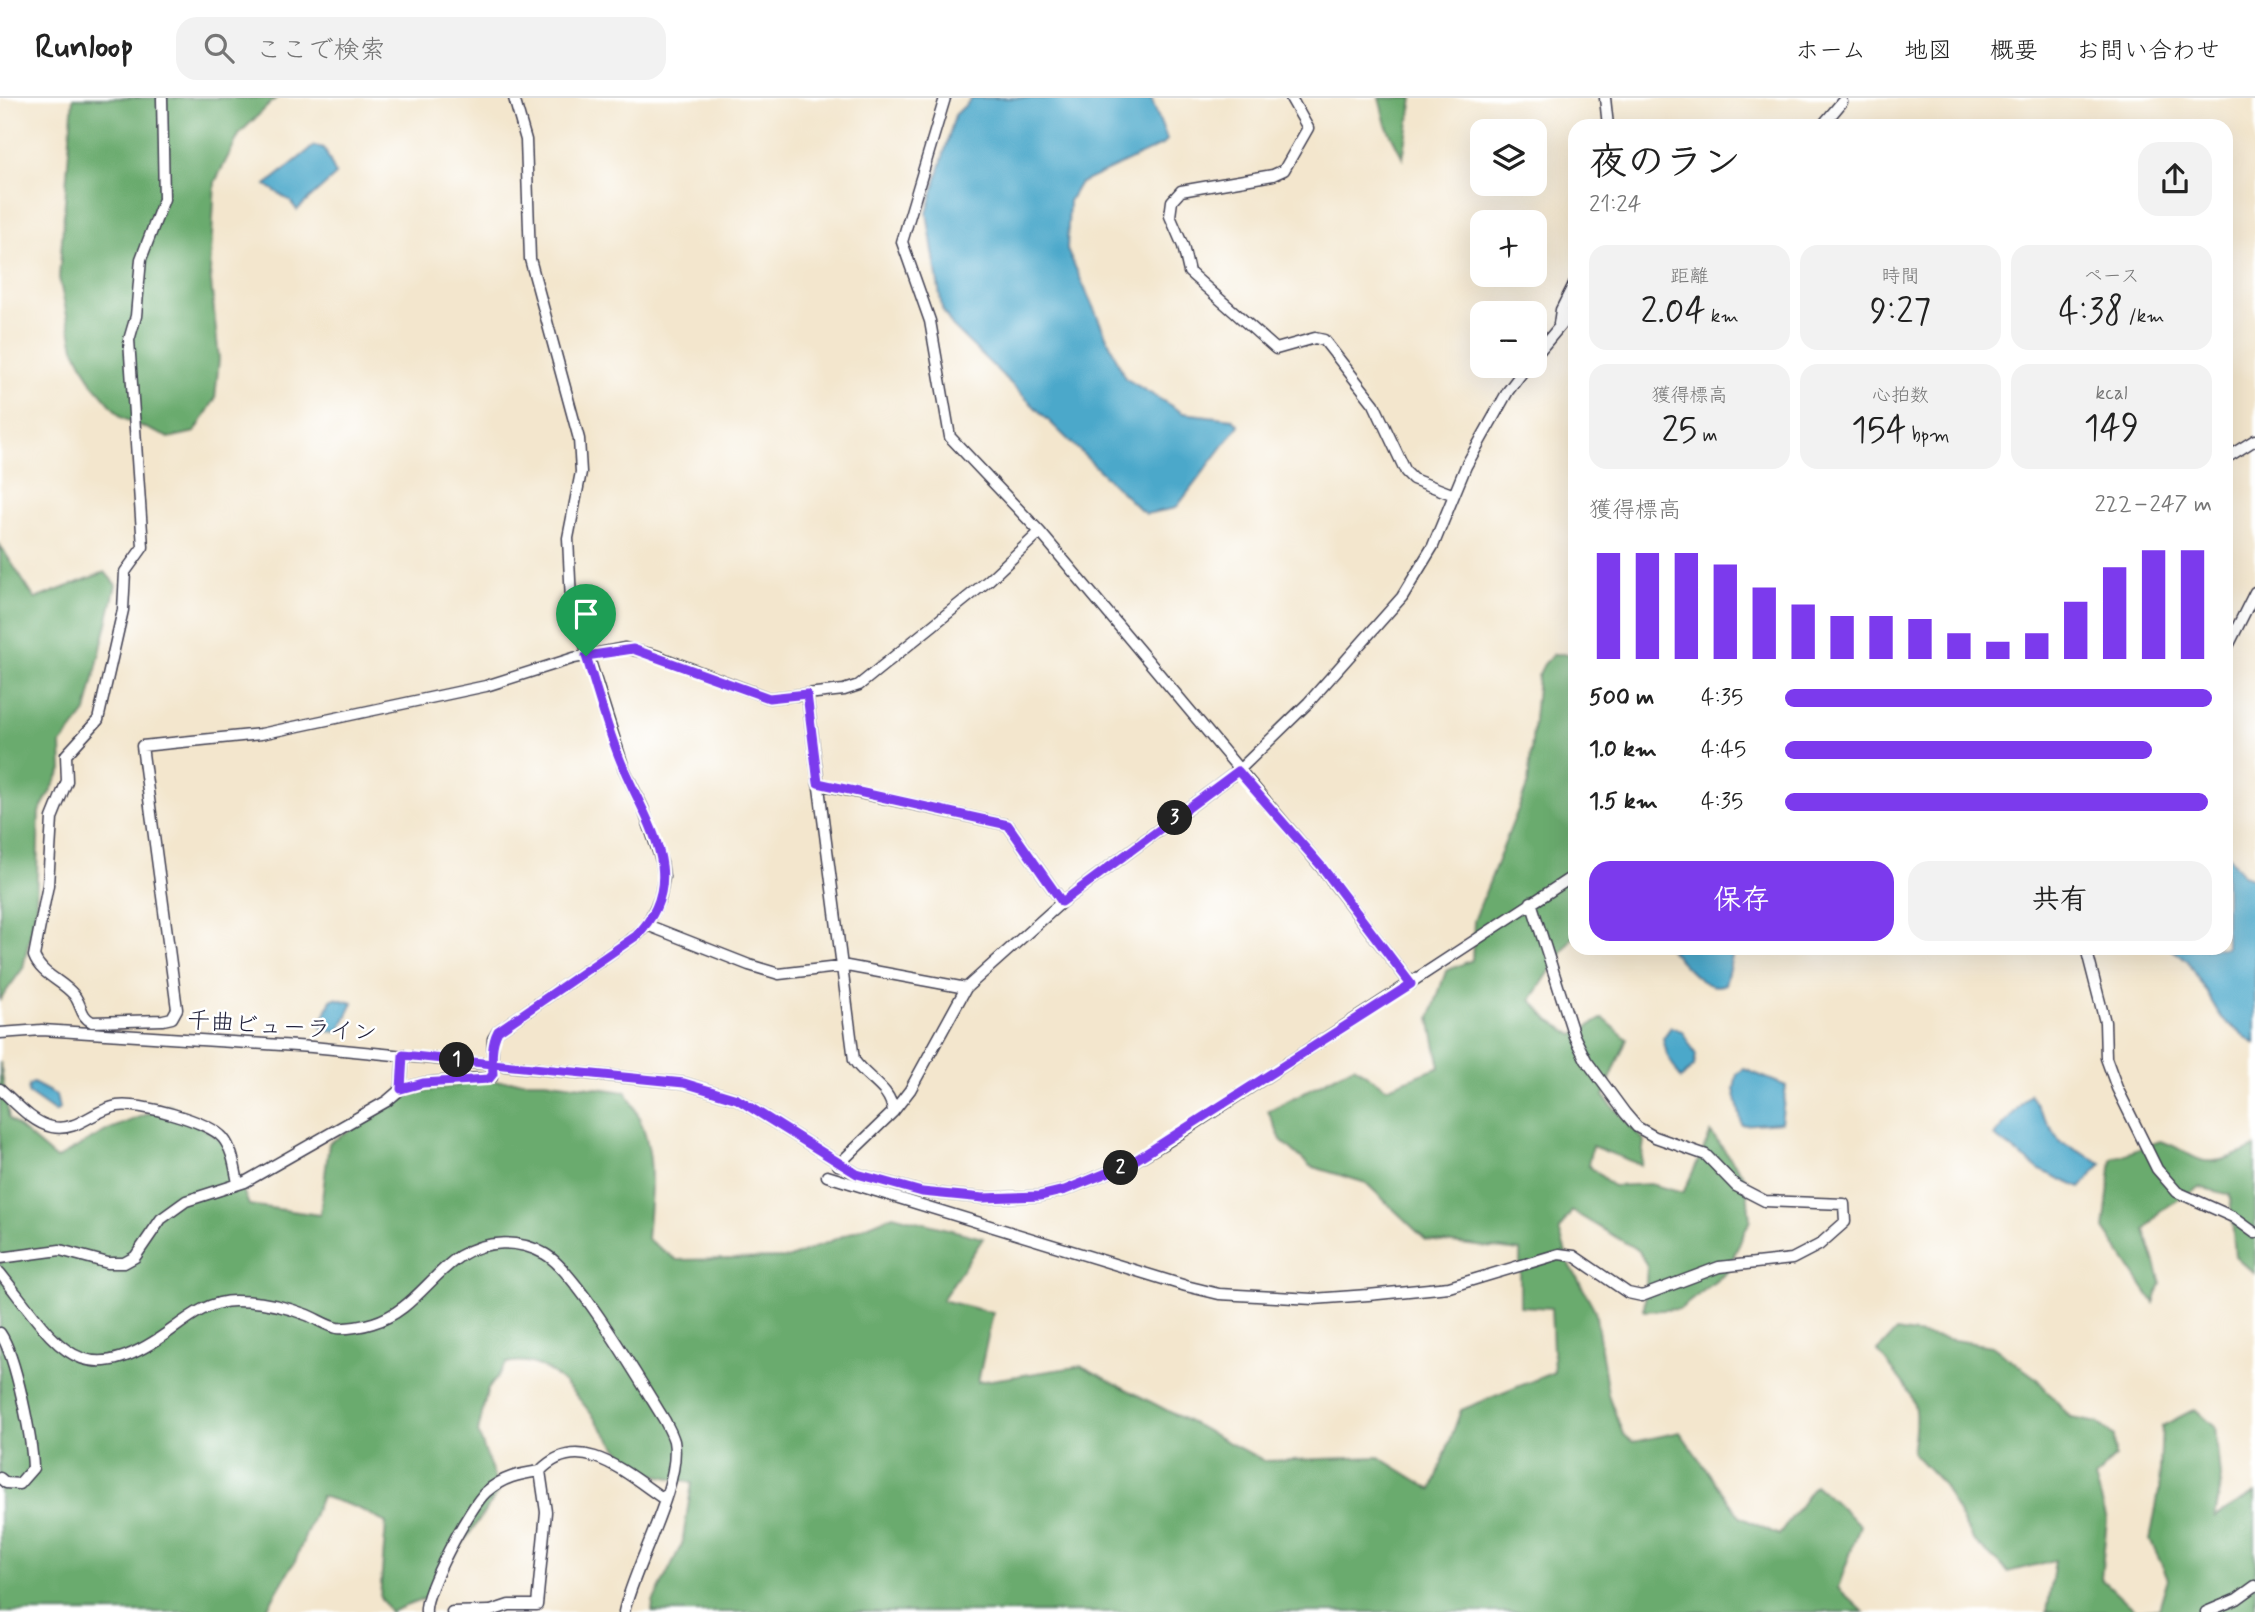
<!DOCTYPE html>
<html lang="ja">
<head>
<meta charset="utf-8">
<style>
  body { margin:0; font-family:Mynerve,"Klee One",sans-serif; background:#f2f2f2; color:#222; height:100vh; display:flex; flex-direction:column; font-size:26px; white-space:nowrap }
  * { box-sizing:border-box; margin:0 }
  p { font-size:23px; color:#767676 }
  .icon { flex:none; width:38px; height:38px; fill:none; stroke:currentColor; stroke-width:2; stroke-linecap:round; stroke-linejoin:round }
  .map { position:relative; flex:1; overflow:hidden }
  .details { position:absolute; left:1568px; top:21px; width:665px; height:836px; display:flex; flex-direction:column; background:#fff; border-radius:21px; box-shadow:0 7px 28px #0002 }
  .details>* { flex:none }
  .controls { position:absolute; left:1470px; top:21px; display:grid; gap:14px }
  .controls a { display:grid; place-items:center; width:77px; height:77px; border-radius:14px; background:#fff; box-shadow:0 7px 28px #0002; font-size:35px }
  .pin { position:absolute; display:grid; place-items:center; width:60px; height:60px; color:#fff; margin:-72px -30px; border-radius:50% 50% 50% 0; rotate:-45deg; box-shadow:0 0 7px #0007 }
  .pin .icon { rotate:45deg }
  .km { position:absolute; width:35px; height:35px; margin:-18px; border-radius:50%; background:#222; color:#fff; font-size:19px; line-height:35px; text-align:center }
  .round { display:grid; place-items:center; flex:none; width:74px; height:74px; border-radius:21px; background:#f2f2f2 }
  .headline { display:flex; align-items:center; justify-content:space-between; height:119px; padding:0 21px }
  h1 { font-size:38px; font-weight:600; line-height:52px }
  .stats { display:grid; grid-template-columns:repeat(3,1fr); gap:10px; height:119px; padding:7px 21px }
  .stats div { display:grid; align-content:center; border-radius:18px; background:#f2f2f2; text-align:center }
  .stats b { font-size:35px; font-weight:600 }
  .stats small { font-size:19px; font-weight:400 }
  .stats p { font-size:19px }
  .chart { height:196px; padding:14px 21px }
  .chart p { display:flex; justify-content:space-between }
  .chart svg { width:100%; height:126px; margin-top:7px; stroke:#7c3aed; stroke-width:6 }
  .cta { display:flex; gap:14px; margin-top:auto; padding:14px 21px }
  .cta a { flex:1; height:80px; border-radius:21px; background:#7c3aed; color:#fff; font-size:28px; font-weight:600; line-height:80px; text-align:center }
  .cta a+a { background:#f2f2f2; color:#222 }
  ul { padding:0 21px; list-style:none; font-size:23px }
  li { display:grid; grid-template-columns:112px 84px 1fr; align-items:center; height:52px }
  li i { height:18px; border-radius:9px; background:#7c3aed }
  header { display:flex; align-items:center; gap:42px; box-sizing:border-box; height:98px; padding:0 35px; background:#fff; border-bottom:2px solid #e0e0e0 }
  header strong { font-size:33px }
  nav { display:flex; gap:38px; margin-inline-start:auto; font-size:24px }
  .search { width:490px; height:63px; background:#f2f2f2; display:flex; align-items:center; gap:18px; box-sizing:border-box; padding:0 24px; border-radius:21px; color:#767676; font-size:26px }
  .map>svg:first-child { display:block }
  .forest { fill:#6bab6e; stroke:#466654; stroke-width:2 }
  .water { fill:#4ca8ca; stroke:#376582; stroke-width:2 }
  .lines { fill:none; stroke-linecap:round; stroke-linejoin:round }
  .minor-casing { stroke:#413f51; stroke-width:13 }
  .minor { stroke:#fff; stroke-width:10 }
  .route-casing { stroke:#fff; stroke-width:14 }
  .route { stroke:#7c3aed; stroke-width:9 }
  .labels { text-anchor:middle; stroke-width:5; stroke-linejoin:round; paint-order:stroke }
  .street-label { font-size:24px; fill:#22223b; stroke:#fff }
</style>
</head>
<body>
<header>
<strong>Runloop</strong>
<div class="search"><svg class="icon" aria-label="search" viewBox="0 0 24 24"><circle cx="10" cy="10" r="6"/><path d="M15 15l6 6"/></svg>ここで検索</div>
<nav><a>ホーム</a><a>地図</a><a>概要</a><a>お問い合わせ</a></nav>
</header>
<div class="map">
<svg width="2255" height="1514" viewBox="0 0 2255 1514">
  <rect width="100%" height="100%" fill="#fff"/>
  <filter id="ink" filterUnits="userSpaceOnUse"><feTurbulence type="fractalNoise" baseFrequency=".0143" numOctaves="2"/><feDisplacementMap in="SourceGraphic" scale="14" xChannelSelector="R" yChannelSelector="G"/><feConvolveMatrix kernelMatrix="1 2 1 2 8 2 1 2 1" color-interpolation-filters="sRGB"/></filter>
  <filter id="wash" filterUnits="userSpaceOnUse"><feTurbulence type="fractalNoise" baseFrequency=".00686" numOctaves="4" result="noise"/><feDisplacementMap in="SourceGraphic" scale="28" xChannelSelector="R" yChannelSelector="G"/><feGaussianBlur stdDeviation="1.57" result="paint"/><feColorMatrix in="noise" values="0 0 0 0 0 0 0 0 0 0 0 0 0 0 0 0 0 1.4 0 .05"/><feComposite in="paint" operator="in"/></filter>
  <g filter="url(#wash)">
    <rect width="100%" height="100%" fill="#f3e6cd"/>
    <!-- forest -->
    <path class="forest" d="M73,0H276L240,35L215,84L210,174L219,261L215,301L195,334L169,340L122,320L92,285L74,250L59,180Z
      M1379,0H1413L1403,60L1386,27Z
      M0,447L35,501L105,474L116,487L86,614L61,646L62,672L39,714L36,810L23,870L0,902Z
      M1554,556H1575V835L1531,902L1549,922L1574,937L1603,920L1627,941L1603,998L1644,1042L1641,1067L1592,1048L1588,1067L1613,1088L1650,1086L1683,1095L1711,1035L1746,1081L1750,1122L1726,1175L1680,1211L1644,1213L1647,1169L1639,1153L1572,1113L1559,1132L1569,1165L1595,1212L1608,1296L1623,1336L1633,1344L1680,1334L1740,1419L1779,1437L1815,1387L1860,1427L1838,1490L1864,1514H652L653,1504L682,1446L692,1385C676,1380 648,1378 635,1368C601,1341 562,1250 507,1265L487,1293L478,1334L499,1393L452,1461L433,1483L427,1500L390,1514L380,1499L386,1425L358,1410L321,1398L296,1461L265,1514H0V964L9,1021L56,1061L108,1032L169,1007L224,1044L249,1107L320,1117L329,1045L409,996L482,983H545L626,994C658,1048 652,1081 647,1141L677,1162L790,1160L893,1117L983,1140L942,1202L993,1215L978,1284L1082,1268L1264,1363L1379,1359L1432,1392L1461,1312L1554,1274L1551,1210L1520,1208V1153L1426,1142L1366,1085L1310,1068L1281,1042L1268,1013L1354,968L1386,990L1440,969L1430,920L1446,873L1472,862L1474,823L1528,686L1538,578L1544,566Z
      M2160,1043C2177,1047 2186,1057 2201,1062C2217,1067 2240,1056 2255,1049V1176L2235,1158L2230,1097L2199,1089L2160,1113L2145,1133L2161,1185L2154,1205L2104,1131L2112,1061Z
      M1896,1233L1992,1248L2036,1280L2071,1320L2098,1325L2114,1338L2115,1359L2095,1380L2107,1422L2101,1480L2136,1513L2159,1510L2168,1480L2150,1442L2159,1393L2162,1328L2195,1311L2215,1329L2221,1388L2215,1419L2255,1395V1514H2047L2055,1462L2008,1474L1972,1441L1942,1385L1912,1354C1922,1297 1911,1297 1878,1253Z"/>
    <!-- water -->
    <path class="water" d="M973,0H1151L1167,42L1162,47L1079,86L1069,103L1067,151L1125,280L1183,315L1233,321L1239,327L1176,410L1146,416L1140,412L952,228L942,211L927,115L955,17Z
      M314,48L324,50L336,77L297,112L290,103L266,87Z
      M2226,755L2243,777L2255,781V946L2222,921L2188,863L2171,851L2226,850Z
      M1669,851H1734L1725,886C1704,896 1683,864 1669,851Z
      M335,900L353,905L339,934L325,933L320,928L331,902Z
      M1671,929L1682,933L1696,957L1694,968L1681,981L1667,957L1663,940Z
      M1744,971L1786,988L1781,1024L1742,1027L1734,991L1737,976Z
      M33,985L56,997L59,1011L55,1014L28,995L29,987Z
      M2030,996L2060,1044L2102,1065L2081,1090L2040,1072L1994,1038Z"/>
  </g>
  <g filter="url(#ink)">
    <g class="lines">
      <!-- minor casing -->
      <g class="minor-casing">
        <path id="minor" d="M162,0L164,101L141,161L136,218L129,242L143,449L125,474L123,512L98,622L66,657L67,683L52,720L48,787L34,858C41,877 62,882 74,897C82,907 80,918 92,924L163,922L172,920L177,911L142,648L261,636L486,588L574,560L625,550L655,557L769,600L844,592L859,587L989,482L1040,434
          M945,0L902,144L930,223L950,339L1040,434L1322,770L1411,886
          M1291,0L1308,30L1284,72L1273,77L1181,93L1172,103L1170,118L1183,148L1189,174L1276,251L1315,240L1324,242L1374,306L1406,374L1413,381L1454,397
          M1605,0L1608,28
          M1822,28L1842,4
          M1559,226L1561,212L1575,184
          M1535,258L1575,210
          M2226,360L2255,342
          M2226,552L2255,494
          M807,596L854,962C866,981 891,989 893,1014
          M818,686L1008,727L1062,804
          M647,827L749,867L779,876L847,868L966,890
          M2086,850L2105,924L2106,960L2117,990L2157,1071L2177,1094L2233,1119L2255,1135
          M0,935L42,932L312,949L684,985L737,1001L857,1076L922,1094L983,1100L1040,1098L1065,1092L1131,1065L1167,1044L1575,777
          M0,991C14,1003 32,1025 52,1029C78,1034 93,1012 117,1008C138,1004 209,1023 223,1040C233,1052 235,1071 238,1085
          M401,991L423,985L492,979L493,941L498,933L636,838L647,827L660,800L664,779L662,765L643,710L624,671L571,503L568,440L581,374L579,341L530,161L526,42L514,0
          M838,1067L893,1014L910,992L966,890L1062,804L1238,673L1308,605L1402,499L1433,448L1466,368L1508,293L1527,268
          M827,1078L1186,1188L1219,1196L1313,1201L1368,1197L1449,1189L1559,1156L1574,1158L1628,1195L1642,1198L1719,1169L1792,1161L1819,1147L1845,1124L1844,1106L1765,1103L1736,1088L1706,1057L1655,1039L1637,1029L1625,1015L1586,962L1574,938L1531,804
          M0,1160L60,1152L108,1165H124L135,1159L161,1121L186,1103L245,1084L387,1003L401,991L403,957
          M0,1175C59,1249 79,1300 174,1230C193,1216 211,1203 235,1203C261,1203 284,1208 307,1217C317,1221 327,1228 337,1230C347,1231 364,1228 373,1225C411,1214 429,1179 460,1158C486,1142 518,1141 545,1156C576,1173 643,1288 665,1323C668,1329 672,1336 674,1343C682,1387 634,1468 624,1514
          M0,1235C16,1258 32,1341 33,1370L19,1386L6,1385L0,1380
          M426,1514C423,1495 471,1407 486,1394C503,1379 519,1376 540,1373
          M452,1514L489,1513
          M488,1514L509,1507H537L546,1414L540,1373C580,1331 628,1377 664,1401
          M2206,1514L2237,1501L2255,1488"/>
      </g>
      <!-- minor -->
      <use href="#minor" class="minor"/>
    </g>
  </g>
  <g class="lines" filter="url(#ink)">
    <!-- route casing -->
    <g class="route-casing">
      <path id="route" d="M586,558C598,595 608,635 624,671C648,727 691,783 636,838L498,933C491,946 492,961 493,976L489,981L423,985L401,991L403,957L684,985L737,1001L857,1076L922,1094L983,1100L1040,1098L1065,1092L1131,1065L1411,886L1322,769L1238,673L1062,804L1008,727L818,685L807,596L769,600L633,551L586,558"/>
    </g>
    <!-- route -->
    <use href="#route" class="route"/>
  </g>
  <g class="labels">
    <!-- street labels -->
    <g class="street-label">
      <text transform="translate(282 928) rotate(4)" y="8">千曲ビューライン</text>
    </g>
  </g>
</svg>
<div class="controls">
<a><svg class="icon" aria-label="layers" viewBox="0 0 24 24"><path d="M12 4l9 5-9 5-9-5zM3 14l9 5 9-5"/></svg></a>
<a>+</a>
<a>−</a>
</div>
<div class="pin" style="left:586px;top:558px;background:#1e9e55"><svg class="icon" aria-label="arrive" viewBox="0 0 24 24"><path d="M6 21V4h12l-3 4 3 4H6"/></svg></div>
<b class="km" style="left:457px;top:962px">1</b>
<b class="km" style="left:1121px;top:1070px">2</b>
<b class="km" style="left:1175px;top:720px">3</b>
<section class="details">
<div class="headline"><div><h1>夜のラン</h1><p>21:24</p></div><a class="round"><svg class="icon" aria-label="share" viewBox="0 0 24 24"><path d="M12 15V3M7 8l5-5 5 5M5 13v7h14v-7"/></svg></a></div>
<div class="stats">
<div><p>距離</p><b>2.04<small> km</small></b></div>
<div><p>時間</p><b>9:27</b></div>
<div><p>ペース</p><b>4:38<small> /km</small></b></div>
</div>
<div class="stats">
<div><p>獲得標高</p><b>25<small> m</small></b></div>
<div><p>心拍数</p><b>154<small> bpm</small></b></div>
<div><p>kcal</p><b>149</b></div>
</div>
<div class="chart"><p><span>獲得標高</span>222–247 m</p>
<svg viewBox="0 0 160 44" preserveAspectRatio="none"><path d="M5 44V7M15 44V7M25 44V7M35 44V11M45 44V19M55 44V25M65 44V29M75 44V29M85 44V30M95 44V35M105 44V38M115 44V35M125 44V24M135 44V12M145 44V6M155 44V6"/></svg>
</div>
<ul>
<li><b>500 m</b>4:35<i style="width:100%"></i></li>
<li><b>1.0 km</b>4:45<i style="width:86%"></i></li>
<li><b>1.5 km</b>4:35<i style="width:99%"></i></li>
</ul>
<div class="cta"><a>保存</a><a>共有</a></div>
</section>
</div>
</body>
</html>
